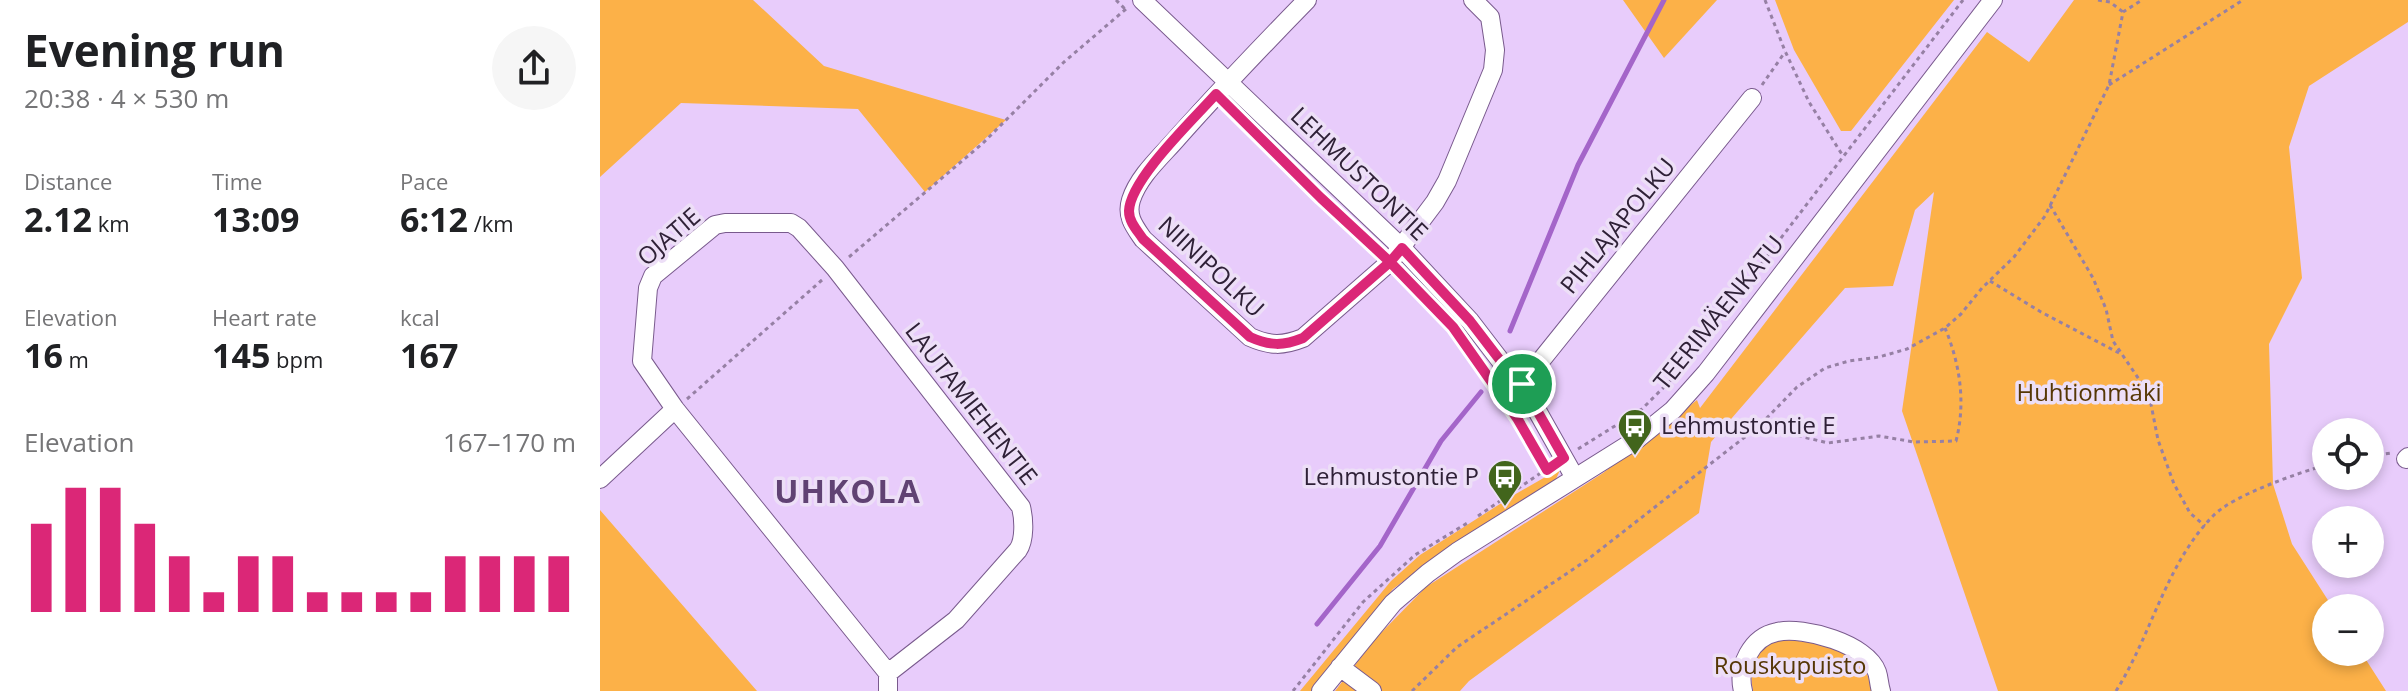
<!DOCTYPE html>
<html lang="en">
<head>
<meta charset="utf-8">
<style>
  body { margin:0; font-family:"Open Sans",sans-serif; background:#f6f6f6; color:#202124; height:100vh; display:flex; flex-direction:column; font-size:30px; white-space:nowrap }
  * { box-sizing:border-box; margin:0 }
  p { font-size:26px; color:#757577 }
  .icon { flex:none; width:44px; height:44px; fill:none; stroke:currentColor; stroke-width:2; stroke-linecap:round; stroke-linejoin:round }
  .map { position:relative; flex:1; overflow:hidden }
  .panel { display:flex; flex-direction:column; background:#fff; width:600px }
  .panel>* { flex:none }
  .buttons { position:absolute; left:1712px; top:418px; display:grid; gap:16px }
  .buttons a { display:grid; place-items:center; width:72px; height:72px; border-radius:50%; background:#fff; box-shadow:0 4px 12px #0003; font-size:40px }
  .pin { position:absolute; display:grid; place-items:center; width:68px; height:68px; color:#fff; margin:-34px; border:4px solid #fff; border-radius:50%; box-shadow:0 2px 8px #0007 }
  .round { display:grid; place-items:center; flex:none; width:84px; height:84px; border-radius:42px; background:#f6f6f6 }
  .headline { display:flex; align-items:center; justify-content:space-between; height:136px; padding:0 24px }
  h1 { font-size:44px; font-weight:700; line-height:60px }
  .metrics { display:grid; grid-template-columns:repeat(3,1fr); gap:12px; height:136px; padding:8px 24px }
  .metrics div { display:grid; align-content:center }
  .metrics b { font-size:34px; font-weight:700 }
  .metrics small { font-size:22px; font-weight:400 }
  .metrics p { font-size:22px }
  .chart { height:224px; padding:16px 24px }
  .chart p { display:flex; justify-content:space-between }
  .chart svg { width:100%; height:144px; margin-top:8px; stroke:#db2777; stroke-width:6 }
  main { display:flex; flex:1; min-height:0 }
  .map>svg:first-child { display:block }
  .green { fill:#fcb148 }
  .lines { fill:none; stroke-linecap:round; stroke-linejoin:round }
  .stream { stroke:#a465c9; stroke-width:5 }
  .minor-casing { stroke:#795a8d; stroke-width:20 }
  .path { stroke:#9680a4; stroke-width:3; stroke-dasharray:4 4; stroke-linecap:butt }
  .minor { stroke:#fff; stroke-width:18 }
  .route-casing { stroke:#fff; stroke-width:16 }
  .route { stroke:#db2777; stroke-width:10 }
  .labels { text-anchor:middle; stroke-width:7; stroke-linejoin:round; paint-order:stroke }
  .street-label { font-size:24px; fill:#2f2137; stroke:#eddff7 }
  .park-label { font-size:24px; fill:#563705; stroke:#eddff7 }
  .poi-label { font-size:24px; fill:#2f2137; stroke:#eddff7; text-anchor:start }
  .district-label { font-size:32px; font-weight:bold; letter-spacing:2px; fill:#604273; stroke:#eddff7 }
</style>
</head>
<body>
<main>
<section class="panel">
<div class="headline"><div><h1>Evening run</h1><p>20:38 · 4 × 530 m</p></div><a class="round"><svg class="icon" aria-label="share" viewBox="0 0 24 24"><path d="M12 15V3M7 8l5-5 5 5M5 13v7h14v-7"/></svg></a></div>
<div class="metrics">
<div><p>Distance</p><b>2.12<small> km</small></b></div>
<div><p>Time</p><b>13:09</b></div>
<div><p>Pace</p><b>6:12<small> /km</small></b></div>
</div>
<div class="metrics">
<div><p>Elevation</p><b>16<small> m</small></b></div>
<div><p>Heart rate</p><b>145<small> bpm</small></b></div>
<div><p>kcal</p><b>167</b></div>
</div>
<div class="chart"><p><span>Elevation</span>167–170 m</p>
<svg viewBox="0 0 160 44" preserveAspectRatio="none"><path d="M5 44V17M15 44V6M25 44V6M35 44V17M45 44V27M55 44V38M65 44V27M75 44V27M85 44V38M95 44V38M105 44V38M115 44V38M125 44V27M135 44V27M145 44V27M155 44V27"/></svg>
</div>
</section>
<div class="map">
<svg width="1808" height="691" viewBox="0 0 1808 691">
  <rect width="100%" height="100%" fill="#e8ccfb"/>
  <!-- green -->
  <path class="green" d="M0,0H153L224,66L406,120L325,192L258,109L81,103L0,177Z
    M1023,0H1117L1064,58Z
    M1175,0H1354L1251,131H1241L1194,50Z
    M1474,0H1808V22L1709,86L1689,147L1702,278L1669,344L1673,484L1692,544L1733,608H1726V652H1761L1786,691H1398L1302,411L1334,192L1315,210L1293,286L1245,288L1111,442L1099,513L869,681L860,691H735L776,638L826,587L1003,473L1097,400L1100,408L1387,32L1429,62Z
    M961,468L956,479L859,540L793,589L712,691H700L791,581L820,555L914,495Z
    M0,510L157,691H0Z
    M1178,639C1216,643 1266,644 1272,691H1153C1148,662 1154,654 1178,639Z"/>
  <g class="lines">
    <!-- stream -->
    <path class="stream" d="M910,331L978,165L1064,0
      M717,624L780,546L841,441L881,392"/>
    <!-- minor casing -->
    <g class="minor-casing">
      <path id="minor" d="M542,0L802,248L870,321L903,364L922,384L975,478
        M707,0C663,45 621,89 579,136C563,155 539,175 531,200C526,216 534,226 543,239L650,337C670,346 683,346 703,338L790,262L835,202L847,181L893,70L895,50L890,17L873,0
        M922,384L1152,98
        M1806,459L1808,457
        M0,479L75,409
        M740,667L772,691
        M288,691V673L75,409L42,361L48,288L53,276L115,225L125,223H191L199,228L235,268L421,507C424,519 425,540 418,550L356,620L288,673
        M721,691L793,603L828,573L857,552L1036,440L1073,410L1106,373L1393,0
        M1143,691C1137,667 1151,637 1177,632C1204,626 1267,644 1277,672C1279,678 1279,685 1281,691"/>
    </g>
    <!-- path -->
    <path class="path" d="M516,0L525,9
      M1165,0L1185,51L1209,102L1243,156
      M1498,0L1510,2L1523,12
      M1162,85L1185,52
      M1509,85L1643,0
      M692,169L759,233
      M1450,205L1493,278L1506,309L1513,341L1549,394L1558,440L1574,484L1590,513L1605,526
      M249,257L382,144L464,62L526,9
      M1390,281L1441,312L1519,353
      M887,374L947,470
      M87,399L222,280
      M1159,426L1228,443L1279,436L1314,442L1356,441C1366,403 1360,364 1345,328
      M978,449L1042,409L1077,374L1363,0
      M1770,456L1792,453
      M878,516L951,466
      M693,691L763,602L815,555L869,522
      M812,691L857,647L987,560L1159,426L1197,387L1225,368L1249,361L1279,357L1307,349L1345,328L1361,314L1382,288L1414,257L1445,216L1509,85L1523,12L1542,0
      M1516,691C1552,634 1566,563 1614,515C1634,495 1698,473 1726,465"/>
    <!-- minor -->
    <use href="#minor" class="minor"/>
  </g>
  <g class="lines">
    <!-- route casing -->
    <g class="route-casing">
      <path id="route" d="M922,384L903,364L870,321L802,248L790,262L703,338C683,346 670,346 650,337L543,239C537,230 529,222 529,211C530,179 594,119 616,94L721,198L790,262L853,327L917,418L947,470L964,458L922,384"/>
    </g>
    <!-- route -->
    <use href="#route" class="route"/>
  </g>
  <!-- icons -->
  <defs>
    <g id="bus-pin" transform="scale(1.8)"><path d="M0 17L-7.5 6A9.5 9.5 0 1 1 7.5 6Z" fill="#42651c" stroke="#eddff7"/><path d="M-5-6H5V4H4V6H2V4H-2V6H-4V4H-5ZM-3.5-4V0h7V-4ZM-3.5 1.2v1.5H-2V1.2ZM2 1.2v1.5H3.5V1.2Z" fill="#fff"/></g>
  </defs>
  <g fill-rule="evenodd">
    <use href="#bus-pin" x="1035" y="426"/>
    <use href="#bus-pin" x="905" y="477"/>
  </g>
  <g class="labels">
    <!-- street labels -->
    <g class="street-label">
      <text transform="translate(759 174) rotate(44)" y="8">LEHMUSTONTIE</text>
      <text transform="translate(1018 226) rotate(-51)" y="8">PIHLAJAPOLKU</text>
      <text transform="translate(69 237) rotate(-41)" y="8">OJATIE</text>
      <text transform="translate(611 267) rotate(43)" y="8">NIINIPOLKU</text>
      <text transform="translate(1119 313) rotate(-51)" y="8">TEERIMÄENKATU</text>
      <text transform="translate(371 404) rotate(52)" y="8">LAUTAMIEHENTIE</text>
    </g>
    <!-- park labels -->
    <g class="park-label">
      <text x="1489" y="401">Huhtionmäki</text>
      <text x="1190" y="674">Rouskupuisto</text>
    </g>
    <!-- poi labels -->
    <g class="poi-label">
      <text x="1061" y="434">Lehmustontie E</text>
      <text x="879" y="485" text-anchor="end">Lehmustontie P</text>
    </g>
    <!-- district labels -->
    <g class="district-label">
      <text x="248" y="503">UHKOLA</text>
    </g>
  </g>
</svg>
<div class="buttons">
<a><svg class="icon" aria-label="locate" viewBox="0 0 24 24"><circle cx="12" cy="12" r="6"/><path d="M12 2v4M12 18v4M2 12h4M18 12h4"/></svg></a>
<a>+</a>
<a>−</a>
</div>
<div class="pin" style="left:922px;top:384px;background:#1e9e55"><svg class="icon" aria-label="arrive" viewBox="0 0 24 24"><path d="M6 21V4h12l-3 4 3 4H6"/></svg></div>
</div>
</main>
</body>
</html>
